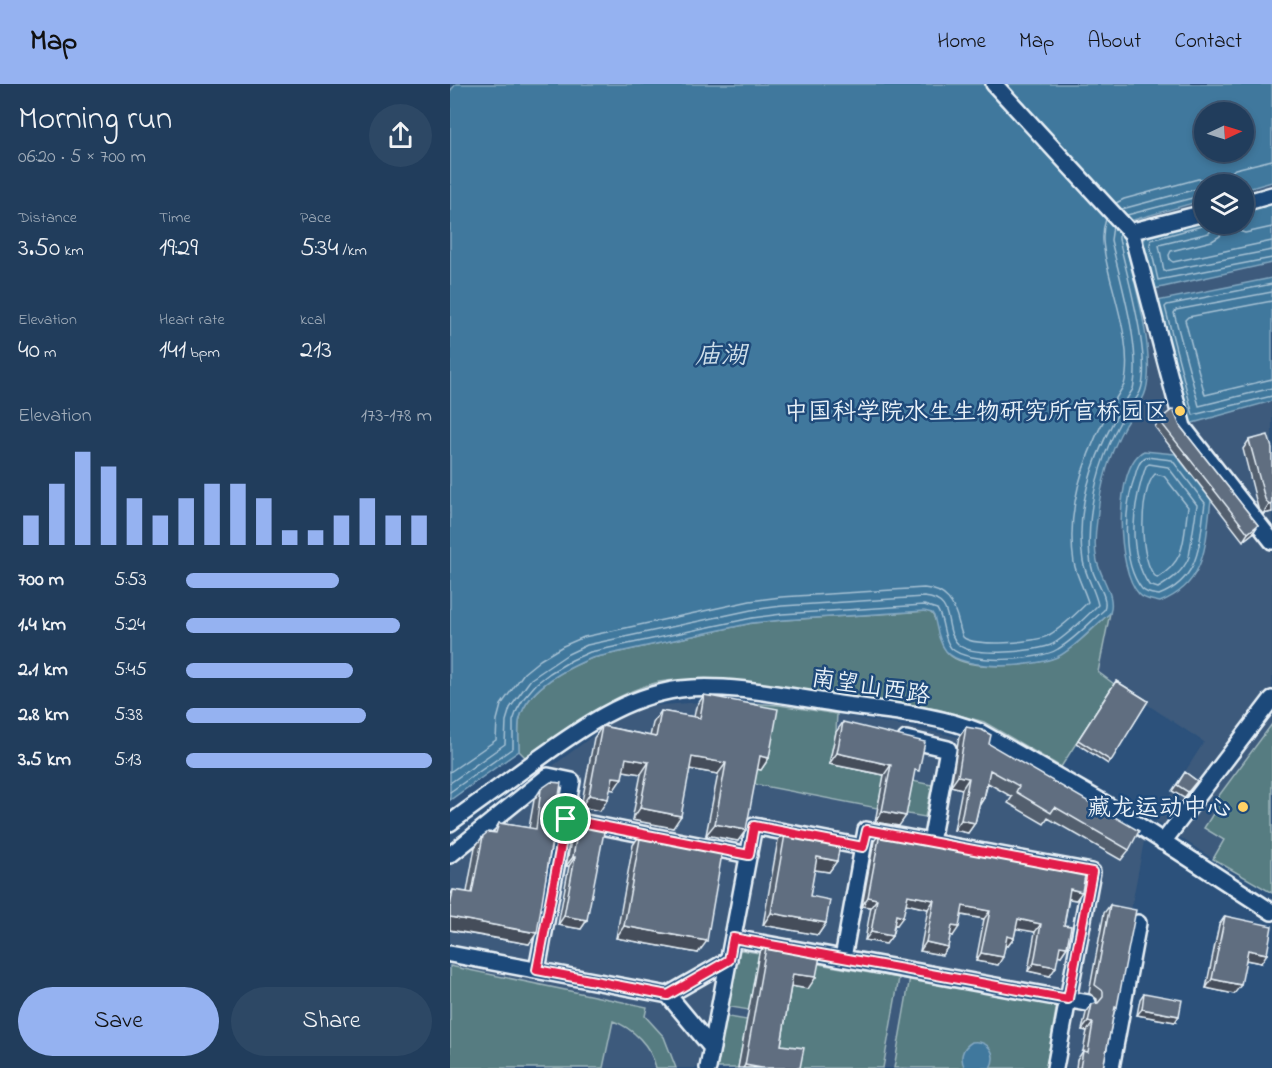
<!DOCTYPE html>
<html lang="en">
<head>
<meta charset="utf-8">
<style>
  body { margin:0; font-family:"Indie Flower","LXGW WenKai TC",sans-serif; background:#2d4865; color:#f1f3f6; height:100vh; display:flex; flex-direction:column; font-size:22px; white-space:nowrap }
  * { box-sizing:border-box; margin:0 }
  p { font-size:20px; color:#a2aebb }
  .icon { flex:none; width:33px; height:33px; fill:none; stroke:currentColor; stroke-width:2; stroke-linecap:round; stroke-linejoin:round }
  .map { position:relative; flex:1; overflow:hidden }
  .sheet { display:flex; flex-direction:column; background:#213d5c; width:450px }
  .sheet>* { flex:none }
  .needle { width:39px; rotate:86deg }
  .controls { position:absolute; left:744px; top:18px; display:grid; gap:12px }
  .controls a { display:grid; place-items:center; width:60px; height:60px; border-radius:50%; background:#213d5c; box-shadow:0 3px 9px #0003,0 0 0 2px #3e5672; font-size:30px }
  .pin { position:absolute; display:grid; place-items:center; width:51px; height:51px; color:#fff; margin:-26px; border:3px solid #fff; border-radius:50%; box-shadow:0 2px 6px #0007 }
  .round { display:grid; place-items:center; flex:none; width:63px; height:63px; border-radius:32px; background:#2d4865 }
  .summary { display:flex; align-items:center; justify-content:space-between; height:102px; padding:0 18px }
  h1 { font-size:33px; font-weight:600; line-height:45px }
  .figures { display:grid; grid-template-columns:repeat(3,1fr); gap:9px; height:102px; padding:6px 18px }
  .figures div { display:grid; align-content:center }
  .figures b { font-size:26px; font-weight:600 }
  .figures small { font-size:16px; font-weight:400 }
  .figures p { font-size:16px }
  .chart { height:168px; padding:12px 18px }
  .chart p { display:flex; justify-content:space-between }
  .chart svg { width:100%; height:108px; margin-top:6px; stroke:#95b2f1; stroke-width:6 }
  .action { display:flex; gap:12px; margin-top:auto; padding:12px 18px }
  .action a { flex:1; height:69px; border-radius:36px; background:#95b2f1; color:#111; font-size:24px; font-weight:600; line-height:69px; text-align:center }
  .action a+a { background:#2d4865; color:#f1f3f6 }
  ul { padding:0 18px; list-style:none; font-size:20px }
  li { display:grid; grid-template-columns:96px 72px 1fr; align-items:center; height:45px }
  li i { height:15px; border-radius:8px; background:#95b2f1 }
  header { display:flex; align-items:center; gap:36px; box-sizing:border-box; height:84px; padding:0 30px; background:#95b2f1; color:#111 }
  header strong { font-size:28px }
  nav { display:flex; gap:33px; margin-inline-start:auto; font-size:21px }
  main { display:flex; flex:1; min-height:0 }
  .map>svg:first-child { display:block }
  .built { fill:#3c5a7c; fill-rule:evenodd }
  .green { fill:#567c81; stroke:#9fb6bc; stroke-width:1.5 }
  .water { fill:#41789d; stroke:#84a8c1; stroke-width:1.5; fill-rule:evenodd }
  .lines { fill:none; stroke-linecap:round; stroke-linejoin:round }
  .shore { stroke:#a5c1d4; stroke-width:1.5 }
  .minor-casing { stroke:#e8f1f8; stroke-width:20 }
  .minor { stroke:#1f4a7a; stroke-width:15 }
  .wall { fill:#535f6e; stroke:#e8f1f8; stroke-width:1.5 }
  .shaded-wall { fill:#444d5a; stroke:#e8f1f8; stroke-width:1.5 }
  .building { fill:#616e80; stroke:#e8f1f8; stroke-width:1.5 }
  .route-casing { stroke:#fff; stroke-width:12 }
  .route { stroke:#e11d48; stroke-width:8 }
  .poi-dot { fill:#ffd166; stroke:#1f4a7a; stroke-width:2 }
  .labels { text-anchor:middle; stroke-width:5; stroke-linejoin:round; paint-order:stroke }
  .poi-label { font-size:24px; fill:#e8f1f8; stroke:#1f4a7a; text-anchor:end }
  .street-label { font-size:24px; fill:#e8f1f8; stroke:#1f4a7a }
  .water-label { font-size:26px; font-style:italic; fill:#cfdfea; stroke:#1f4a7a }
</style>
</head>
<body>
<header>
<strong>Map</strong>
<nav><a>Home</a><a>Map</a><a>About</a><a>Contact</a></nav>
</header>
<main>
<section class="sheet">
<div class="summary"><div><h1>Morning run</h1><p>06:20 · 5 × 700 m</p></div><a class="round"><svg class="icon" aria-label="share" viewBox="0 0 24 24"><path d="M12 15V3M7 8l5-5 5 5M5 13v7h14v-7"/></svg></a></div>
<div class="figures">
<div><p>Distance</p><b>3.50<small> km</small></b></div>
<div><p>Time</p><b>19:29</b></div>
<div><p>Pace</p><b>5:34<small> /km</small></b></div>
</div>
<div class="figures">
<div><p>Elevation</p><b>40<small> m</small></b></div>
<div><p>Heart rate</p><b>141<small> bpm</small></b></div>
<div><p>kcal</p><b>213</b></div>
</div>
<div class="chart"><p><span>Elevation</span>173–178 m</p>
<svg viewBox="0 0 160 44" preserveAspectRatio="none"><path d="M5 44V32M15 44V19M25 44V6M35 44V12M45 44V25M55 44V32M65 44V25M75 44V19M85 44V19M95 44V25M105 44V38M115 44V38M125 44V32M135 44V25M145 44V32M155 44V32"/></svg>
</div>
<ul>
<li><b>700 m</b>5:53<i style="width:62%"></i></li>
<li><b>1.4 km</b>5:24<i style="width:87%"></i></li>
<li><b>2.1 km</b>5:45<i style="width:68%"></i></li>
<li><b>2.8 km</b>5:38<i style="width:73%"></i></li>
<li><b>3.5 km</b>5:13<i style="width:100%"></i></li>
</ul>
<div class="action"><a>Save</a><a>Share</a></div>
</section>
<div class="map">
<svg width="822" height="984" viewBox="0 0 822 984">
  <rect width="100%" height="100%" fill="#2c517b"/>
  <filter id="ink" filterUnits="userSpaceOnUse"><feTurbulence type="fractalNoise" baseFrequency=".0167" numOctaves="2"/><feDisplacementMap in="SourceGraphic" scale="12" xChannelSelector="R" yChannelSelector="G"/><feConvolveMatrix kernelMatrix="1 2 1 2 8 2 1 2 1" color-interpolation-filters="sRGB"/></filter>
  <g filter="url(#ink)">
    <!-- built -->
    <path class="built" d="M822,69V809L763,775L704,736L754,658L648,588L619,512L655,143ZM754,100H794V140H754Z
      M262,617L332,621L443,640L534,658L695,752L651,984H0V759L164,636L178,629L202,622Z"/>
    <!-- green -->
    <path class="green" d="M479,527C491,536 486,560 501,572C520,587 589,583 610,571C627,562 645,542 660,529L648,588L664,600L611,683L534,638L487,625L251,596C237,596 223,595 209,598C160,609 119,647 78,676L69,667C69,658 68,647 69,638C75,606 115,585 142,574L302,539L333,536Z
      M281,618L329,621L387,630L386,648L379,680L482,701L475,733L452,729L432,706L427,724L299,699L301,684L311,685Z
      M822,640V809L763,775L774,756L754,744L766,725L762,721Z
      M285,865L309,869L299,926L275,922Z
      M363,879L449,894L433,984H344L323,972L335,901Z
      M0,882L197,923L195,932L214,953L226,984H206C201,962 183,944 163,937L153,984H0Z
      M460,893L607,920L596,984H444Z
      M273,932L297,936L288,984H265Z"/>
    <!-- water -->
    <path class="water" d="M6,0H822V98L794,106V100H754V116L679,137L674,154C683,194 706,268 696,306C693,319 682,330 675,341C659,370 650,403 647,436C645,450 644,464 647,477C651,495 666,511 660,529C644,542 628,561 611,571C589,584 513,588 496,567C488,557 487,543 484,532L482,529L474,527L333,536L302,539L142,574C115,585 75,606 69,638C68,647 69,658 69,667L0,716V7ZM754,28H794V68H754Z
      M822,120V179L704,205L693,159L697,150L754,136V140H794V127Z
      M822,194V317L739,340L707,217Z
      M694,367L725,370L761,416C755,459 758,499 710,518C703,516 694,516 689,510C666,486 663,382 694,367Z
      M522,958C539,956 548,970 540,984H515C509,974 512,964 522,958Z"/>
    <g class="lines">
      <!-- shore -->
      <path class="shore" d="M666,119L674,115L748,95H759L771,100L778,91L785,85L822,76
        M672,125L754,103
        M677,131L754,111
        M759,140L701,156L700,160L708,196L822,174
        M767,140L759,149L709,161L714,187L822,166
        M822,143L795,149L777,143L770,152L762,157L721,167L719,171L720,176L723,178L822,157
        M822,200L717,221L715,223L743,331L822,312
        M822,208L726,226L724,229L749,322L822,304
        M822,217L738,233L735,236L755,311L822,295
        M696,373L722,376L755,419C749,458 752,494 709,511C703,510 697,510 692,505C671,479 674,422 685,392C687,384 689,377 696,373Z
        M699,380L718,383L747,421L739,473C733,488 721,496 708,504L699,501C676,466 683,419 696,382Z
        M705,390L714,392L738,423C733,455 737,476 707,494C688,479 689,406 705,390Z
        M0,688L46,656L47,636L51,621L74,589L90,576L113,562L134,553L300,517L331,513L474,504C497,506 504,519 509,540C510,544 511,549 513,553C522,563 588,559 599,551C613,543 627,529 638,518C634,505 627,493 624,479C614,415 641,353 674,301C683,267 666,219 658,185C654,167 650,152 656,135
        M0,699L55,660L56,637L60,624L81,595L118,570L137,561L301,526L332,522L474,513C508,516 491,545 509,561C522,573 587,568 603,560C617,552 637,532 648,521C645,506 636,493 633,477C623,415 650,355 683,305C692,266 670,196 661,156L663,142
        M0,708L63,664V637L67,626L74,614L87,599L100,589L122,576L140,568L302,534L332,530L474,521L487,525C495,537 492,553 501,564C517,581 590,577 608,565C625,555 639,539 654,526C659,514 647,500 643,488C638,472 639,455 640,438C643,403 653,369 670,338C676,328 685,318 690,308C703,278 676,189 669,155V149"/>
      <!-- minor casing -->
      <g class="minor-casing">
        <path id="minor" d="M544,0L682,150L733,343L822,457
          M794,119L822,111
          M682,150L687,146L754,129
          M456,655L498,665L481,758
          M0,739C27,719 54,700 81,680C127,647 172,613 230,605C275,599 338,612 383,619C432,627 484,629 530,648L654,719L822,828
          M713,758L822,615
          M0,771L98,692L122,697L115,735
          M283,854L638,919
          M0,870L218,911L262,964
          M393,874L416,746L642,788L605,984
          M87,886L115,735L299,771
          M218,911L279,876
          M258,984L304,742L413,763
          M661,984L688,839"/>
      </g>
      <!-- minor -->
      <use href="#minor" class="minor"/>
    </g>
    <!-- wall -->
    <path class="wall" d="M709,336L730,342L808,441L803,449L793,457L705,343Z
      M799,356L822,428L813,430L808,424L793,365Z
      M666,597L698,617L658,680L626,659Z
      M254,611L319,674L311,686L307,685L288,757L256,751L268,690L240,685L223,744L182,736L191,690L174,687L164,706L160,705L150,727L131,723L144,654L152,642L200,652L203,639L211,627L244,633L246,623Z
      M393,638L463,695L449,742L425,738L434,691L379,680L386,648Z
      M516,643L679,766L671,776L598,734L594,740L558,719L562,713L538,699L534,714L529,722L525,739L518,749L504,746L512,705L501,702L509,653Z
      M735,688L747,697L734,714L722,707Z
      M91,705L79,860L0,846V811L3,806L17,808L25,763L33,752L43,749L49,739L79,744L84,716Z
      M129,738L137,836L131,845L108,841L119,782H116L123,747Z
      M336,745L387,777L379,788L364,786L360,812L376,839L368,851L313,841L328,756Z
      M191,749L248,869L166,854L183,761Z
      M430,749L632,808L626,816L619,815L614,841L617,863L611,872L608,871L600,892L578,887L585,848L566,844L564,854L558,862L556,861L548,881L526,877L534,835L511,831L503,852L500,851L498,863L492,871L470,867L478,825L456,820L447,841H445L442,852L436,860L415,856L421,823L412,822L424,757Z
      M660,821L667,923L664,928L653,984H626L627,976L633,967L637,947L632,946L636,929L642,920L647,919V915L639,909L654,829Z
      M775,832L811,879L796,876L784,910L756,904L769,841Z
      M317,858L358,905L341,902L331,961L350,984H288L309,869Z
      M694,909L725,938L687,931L690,915Z"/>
    <!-- shaded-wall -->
    <path class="shaded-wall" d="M822,420V428L813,430L819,421Z
      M808,441L803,449L793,457L798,449Z
      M387,669L441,681L434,691L379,680Z
      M310,672L319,674L311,686L301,684Z
      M242,673L276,679L268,690L234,684Z
      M176,674L199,678L191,690L168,686Z
      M508,692L519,694L512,705L501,702Z
      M163,693L172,694L164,706L154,704Z
      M139,711L158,715L150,727L131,723Z
      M531,713L534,714L527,724Z
      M190,724L231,732L223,744L182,736Z
      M432,727L456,732L449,742L425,738Z
      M511,736L525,739L518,749L504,746Z
      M265,740L296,746L288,757L256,751Z
      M123,773H125L119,782H116Z
      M367,773L387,777L379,788L359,785Z
      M620,805L632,808L626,816L615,814Z
      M458,811L484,816L478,825L452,819Z
      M418,813L427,815L421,823L412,822Z
      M513,822L540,827L534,835L507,830Z
      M321,829L376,839L368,851L313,841Z
      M446,831L453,833L447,841L441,840Z
      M114,832L137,836L131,845L108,841Z
      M0,833L87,849L79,860L0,846Z
      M568,835L591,840L585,848L562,844Z
      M174,842L257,857L248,869L166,854Z
      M502,842L509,843L503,852L496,850Z
      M421,848L442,852L436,860L415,856Z
      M557,852L564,854L558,862L552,861Z
      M476,858L498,863L492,871L470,867Z
      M610,862L617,863L611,872L604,870Z
      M798,866L817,870L811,879L791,875Z
      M531,869L553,873L548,881L526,877Z
      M584,879L606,883L600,892L578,887Z
      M343,890L366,893L358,905L335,901Z
      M762,895L791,901L784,910L756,904Z
      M692,925L729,932L725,938L687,931Z
      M638,938L643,939L637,947L632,946Z
      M295,981L312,984H293Z"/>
    <!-- building -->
    <path class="building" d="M723,325L730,342L808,441L798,449L709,336Z
      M818,351L822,364V420L819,421L815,415L799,356Z
      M666,597L698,617L661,677L628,656Z
      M254,611L328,625L319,674L310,672L296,746L265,740L276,679L242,673L231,732L190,724L199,678L176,674L172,694L163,693L158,715L139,711L152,642L206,653L211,627L250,634Z
      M393,638L475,658L469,687L465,686L456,732L432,727L441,681L387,669Z
      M516,643L532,646L541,651L539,660L689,747L679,766L605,723L601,729L566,708L569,702L540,686L534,714L531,713L525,739L511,736L519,694L508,692Z
      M735,688L747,697L738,708L727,701Z
      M101,698L111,699L87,849L0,833V824L3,806L22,809L33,752L38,748L46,749L49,739L86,745L91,705Z
      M129,738L155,743L137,836L114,832L125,773H123Z
      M336,745L391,755L387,777L367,773L360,812L380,816L376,839L321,829Z
      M191,749L273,764L257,857L174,842Z
      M430,749L636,787L632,808L620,805L614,841L621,842L617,863L610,862L606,883L584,879L591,840L568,835L564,854L557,852L553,873L531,869L540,827L513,822L509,843L502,842L498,863L476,858L484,816L458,811L453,833L446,831L442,852L421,848L427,815L418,813Z
      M660,821L686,826L667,923H665L653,984H630L633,967L638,968L643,939L638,938L642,920L648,919L653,913V907L645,901Z
      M775,832L822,842L817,870L798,866L791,901L762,895Z
      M317,858L371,867L366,893L343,890L331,961L354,964L350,984H312L295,981Z
      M694,909L732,916L729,932L692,925Z"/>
  </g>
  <g class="lines" filter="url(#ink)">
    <!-- route casing -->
    <g class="route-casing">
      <path id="route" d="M116,735L299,771L304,742L413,763L417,746L642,788L618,915L283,854L279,876L218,911L87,886Z"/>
    </g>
    <!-- route -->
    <use href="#route" class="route"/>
  </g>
  <!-- markers -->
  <g class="poi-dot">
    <circle cx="730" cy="327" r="6"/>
    <circle cx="793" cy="723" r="6"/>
  </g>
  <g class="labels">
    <!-- poi labels -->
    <g class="poi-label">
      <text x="718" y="335">中国科学院水生生物研究所官桥园区</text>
      <text x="781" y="731">藏龙运动中心</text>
    </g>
    <!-- street labels -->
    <g class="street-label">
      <text transform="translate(421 602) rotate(9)" y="8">南望山西路</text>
    </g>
    <!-- water labels -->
    <g class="water-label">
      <text x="271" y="279">庙湖</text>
    </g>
  </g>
</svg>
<div class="controls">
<a><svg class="needle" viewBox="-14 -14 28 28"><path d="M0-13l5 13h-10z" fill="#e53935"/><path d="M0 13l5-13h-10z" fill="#a2aebb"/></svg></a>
<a><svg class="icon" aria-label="layers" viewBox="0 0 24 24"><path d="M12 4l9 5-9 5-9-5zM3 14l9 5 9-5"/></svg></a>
</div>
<div class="pin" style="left:116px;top:735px;background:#1e9e55"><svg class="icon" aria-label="arrive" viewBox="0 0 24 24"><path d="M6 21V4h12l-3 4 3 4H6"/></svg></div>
</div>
</main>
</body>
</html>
